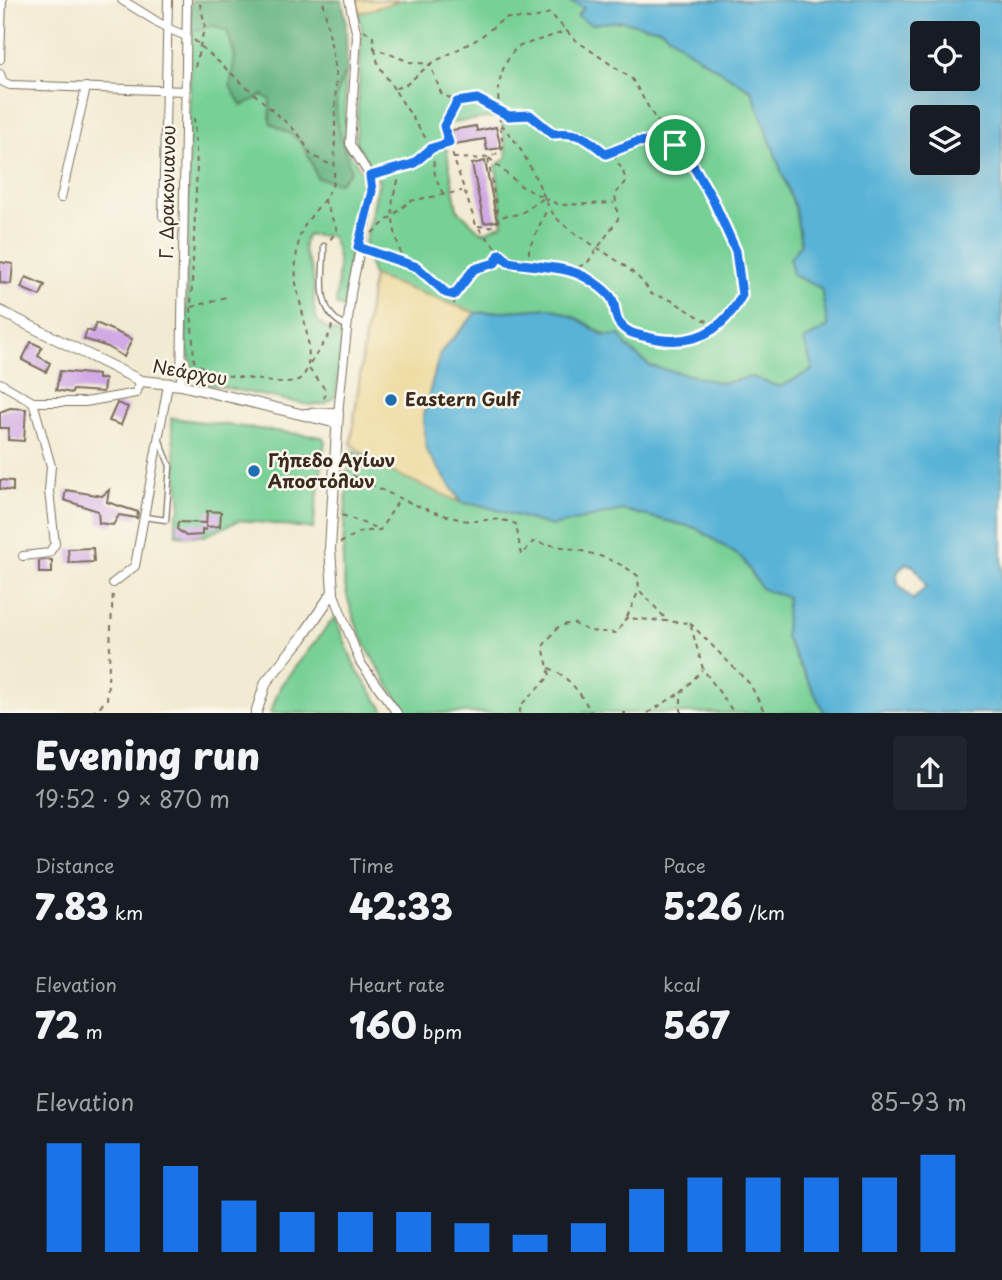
<!DOCTYPE html>
<html lang="en">
<head>
<meta charset="utf-8">
<style>
  body { margin:0; font-family:"Playpen Sans",sans-serif; background:#20242c; color:#f1f3f6; height:100vh; display:flex; flex-direction:column; font-size:26px; white-space:nowrap }
  * { box-sizing:border-box; margin:0 }
  p { font-size:23px; color:#9ea1a6 }
  .icon { flex:none; width:38px; height:38px; fill:none; stroke:currentColor; stroke-width:2; stroke-linecap:round; stroke-linejoin:round }
  .map { position:relative; height:713px; overflow:hidden }
  .drawer { display:flex; flex-direction:column; background:#171b24; flex:1 }
  .drawer>* { flex:none }
  .buttons { position:absolute; left:910px; top:21px; display:grid; gap:14px }
  .buttons a { display:grid; place-items:center; width:70px; height:70px; border-radius:7px; background:#171b24; box-shadow:0 7px 28px #0002; font-size:35px }
  .pin { position:absolute; display:grid; place-items:center; width:60px; height:60px; color:#fff; margin:-30px; border:4px solid #fff; border-radius:50%; box-shadow:0 2px 7px #0007 }
  .round { display:grid; place-items:center; flex:none; width:74px; height:74px; border-radius:7px; background:#20242c }
  .headline { display:flex; align-items:center; justify-content:space-between; height:119px; padding:0 35px }
  h1 { font-size:38px; font-weight:800; line-height:52px }
  .stats { display:grid; grid-template-columns:repeat(3,1fr); gap:10px; height:119px; padding:7px 35px }
  .stats div { display:grid; align-content:center }
  .stats b { font-size:35px; font-weight:800 }
  .stats small { font-size:19px; font-weight:400 }
  .stats p { font-size:19px }
  .chart { height:196px; padding:14px 35px }
  .chart p { display:flex; justify-content:space-between }
  .chart svg { width:100%; height:126px; margin-top:7px; stroke:#1a73e8; stroke-width:6 }
  .map>svg:first-child { display:block }
  .green { fill:#77d096; stroke:#597d5a; stroke-width:2; fill-rule:evenodd }
  .forest { fill:#61b27f; stroke:#4e6e4e; stroke-width:2 }
  .sand { fill:#eeda9e; stroke:#94825e; stroke-width:2 }
  .water { fill:#59b3d7; stroke:#4a6e7a; stroke-width:2; fill-rule:evenodd }
  .building { fill:#d1aae5 }
  .lines { fill:none; stroke-linecap:round; stroke-linejoin:round }
  .service-casing { stroke:#7b6e5d; stroke-width:7 }
  .minor-casing { stroke:#7b6e5d; stroke-width:10 }
  .tertiary-casing { stroke:#7b6e5d; stroke-width:12 }
  .path { stroke:#7b6e5d; stroke-width:2; stroke-dasharray:5 5; stroke-linecap:butt }
  .service { stroke:#fff; stroke-width:4.5 }
  .minor { stroke:#fff; stroke-width:8 }
  .tertiary { stroke:#fff; stroke-width:10 }
  .route-casing { stroke:#fff; stroke-width:14 }
  .route { stroke:#1a73e8; stroke-width:9 }
  .poi-dot { fill:#1f6fb2; stroke:#fbf7ec; stroke-width:2.5 }
  .labels { text-anchor:middle; stroke-width:5; stroke-linejoin:round; paint-order:stroke }
  .street-label { font-size:18px; fill:#3b2a1e; stroke:#fbf7ec }
  .poi-label { font-size:18px; font-weight:bold; fill:#3b2a1e; stroke:#fbf7ec; text-anchor:start }
</style>
</head>
<body>
<div class="map">
<svg width="1002" height="713" viewBox="0 0 1002 713">
  <rect width="100%" height="100%" fill="#fbf7ec"/>
  <filter id="ink" filterUnits="userSpaceOnUse"><feTurbulence type="fractalNoise" baseFrequency=".0143" numOctaves="2"/><feDisplacementMap in="SourceGraphic" scale="14" xChannelSelector="R" yChannelSelector="G"/><feConvolveMatrix kernelMatrix="1 2 1 2 8 2 1 2 1" color-interpolation-filters="sRGB"/></filter>
  <filter id="wash" filterUnits="userSpaceOnUse"><feTurbulence type="fractalNoise" baseFrequency=".00686" numOctaves="4" result="noise"/><feDisplacementMap in="SourceGraphic" scale="28" xChannelSelector="R" yChannelSelector="G"/><feGaussianBlur stdDeviation="1.57" result="paint"/><feColorMatrix in="noise" values="0 0 0 0 0 0 0 0 0 0 0 0 0 0 0 0 0 1.4 0 .05"/><feComposite in="paint" operator="in"/></filter>
  <g filter="url(#wash)">
    <rect width="100%" height="100%" fill="#f2ebd3"/>
    <!-- green -->
    <path class="green" d="M191,0H342L346,21L345,145L366,179V192L353,231L344,308L336,305C337,282 343,257 331,236L308,235C298,250 308,256 312,271C320,302 300,324 342,334L336,396L325,404L309,405L208,384C193,374 191,361 186,345Z
      M356,0H567L584,8L591,24L621,21L661,29L689,51L752,91L795,208L801,243L790,259L793,275L821,288L828,327L804,340L813,370L780,387L752,377L722,383L650,366L627,347L580,320L552,308L476,313L373,276L364,247L379,181L356,143L362,29ZM501,116L507,157L496,166L503,224L482,233L457,209L442,124Z
      M171,418L322,437L325,441L313,529L240,520L204,536L176,535V515L181,508Z
      M350,450L462,503L480,505L552,526L622,510L696,528L742,558L762,589L787,597L785,637L825,713H408C378,671 346,621 343,568C342,529 348,489 350,450Z
      M335,617L356,669L386,713H270L281,685Z"/>
    <!-- forest -->
    <path class="forest" d="M191,0H342L346,21L347,72C325,98 342,141 351,171L339,183L317,178C313,165 306,146 295,137C287,131 278,129 270,122V100L262,95L242,106L230,86L235,56L227,31L212,25L191,33Z"/>
    <!-- sand -->
    <path class="sand" d="M356,0H401L360,13Z
      M373,276L476,313L440,353L423,416L426,450L462,503L383,468L351,444Z"/>
    <!-- water -->
    <path class="water" d="M567,0H1002V713H825L785,637L787,597L762,589L742,558L696,528L623,510L552,526L480,505L462,503L426,450L423,416L440,353L476,313L552,308L580,320L604,336L621,335L627,347L650,366L722,383L752,377L780,387L813,370L804,340L828,327L821,288L793,275L790,259L801,243L795,208L752,91L689,51L661,29L621,21L591,24L577,16L584,8ZM968,33V79H922V33ZM968,117V163H922V117ZM906,563L915,567L926,586L913,600L898,584L897,573Z"/>
    <g id="blocks">
      <!-- building -->
      <path class="building" d="M476,126L477,131L496,127L501,148L487,150L485,139L454,144L452,130Z
        M485,161L497,221L484,223L472,164Z
        M0,262L13,264L11,284L0,283Z
        M26,277L45,285L40,296L21,288Z
        M96,323L132,339L124,357L108,347L84,339L87,330L93,332Z
        M31,342L42,347L38,356L50,363L46,372L22,360Z
        M60,371L98,375V379H105L103,392L73,390L72,393L56,390Z
        M117,403L128,407L121,425L109,421Z
        M10,408L26,409L24,441L8,440L9,428H0V412Z
        M0,480L13,481V491L0,489Z
        M66,490L102,496L109,490L107,502L138,512L137,518L119,515L113,525L99,523L98,511L64,500Z
        M207,511L221,512L220,526L206,527Z
        M178,522L206,523V530L202,529V535L186,536L177,529Z
        M93,548L94,562L69,563L68,549Z
        M44,560H52V573H39V561Z"/>
    </g>
  </g>
  <g filter="url(#ink)">
    <use href="#blocks" fill-opacity="0" stroke="#7b6e5d" stroke-width="2"/>
    <g class="lines">
      <!-- service casing -->
      <g class="service-casing">
        <path id="service" d="M324,246C324,277 314,311 346,326
          M145,517L166,520L170,466L160,441"/>
      </g>
      <!-- minor casing -->
      <g class="minor-casing">
        <path id="minor" d="M122,0L167,28L186,36
          M0,59L2,0
          M0,74L3,82L10,85L186,91
          M61,198L86,87
          M163,216L168,0
          M0,383L33,402H85L136,393L141,381
          M181,385L187,0
          M338,413L351,293L372,191L370,176L350,144L357,36L349,0
          M23,556L49,553L55,544L49,491L51,466L33,402
          M113,583L135,566L168,385
          M333,592L360,662L397,713"/>
      </g>
      <!-- tertiary casing -->
      <g class="tertiary-casing">
        <path id="tertiary" d="M0,311L141,381L181,385L337,423
          M256,713L266,682L301,639L333,592L330,549L338,413L305,414"/>
      </g>
      <!-- path -->
      <path class="path" d="M364,30L373,37L374,48L410,62L430,64L478,39L505,18L531,19L550,13L574,39L632,79L656,120L671,132L675,144L690,160L713,200L736,252L742,294C721,336 687,348 643,336C634,334 626,332 620,324C614,318 616,306 612,299C608,292 594,282 587,278C564,265 533,267 508,262L501,254
        M194,40L298,133L311,155L333,166
        M375,49L378,64L394,89
        M195,67L205,25L199,0
        M194,118L197,166L191,308L194,361C210,376 240,377 260,380C273,382 292,387 302,377C319,360 299,305 296,283C295,268 296,254 299,240C304,216 328,203 334,180L336,72L323,0
        M501,124C517,141 528,161 538,183C546,199 548,212 563,224C587,245 637,266 651,294L671,300L704,320L720,323
        M449,144L476,225L501,254C493,264 489,264 478,269C469,272 454,295 454,305
        M453,158C469,158 492,162 503,148C500,110 489,79 517,47L567,31
        M489,158L521,186L544,198L520,214L504,216L497,223
        M394,171L398,182C386,208 396,236 403,262
        M379,174L413,164L432,148L449,143L445,126L457,102C491,97 496,117 530,115L553,134C578,131 587,138 606,154C635,151 640,134 674,144
        M443,194L435,176L432,148L394,89L407,84L430,64L441,93L455,101
        M544,198L560,205L614,203
        M324,199L337,230L328,243
        M478,226L490,227L497,223L498,217L488,158
        M372,233L410,201L462,191
        M367,250L417,267L446,293L454,295
        M529,264V249L547,209
        M570,272L588,262L618,219L615,194L626,182L623,171L613,155
        M192,307L226,297
        M310,364L331,332L332,323
        M309,369L325,389L324,403
        M343,471C381,489 417,509 458,519C479,525 493,514 516,524L521,555L533,542C569,548 609,553 638,576L639,590L668,621
        M342,515L379,529
        M340,543L360,532L380,530L399,500
        M627,617L639,590
        M690,623L750,684L765,713
        M549,668C567,675 583,695 591,713
        M92,713L107,700L113,591
        M519,713L522,704L550,676L543,646L559,626L573,623L589,631L617,633L626,618L690,623L703,669L734,713
        M622,713H626
        M648,713L680,693
        M681,713V693L702,670"/>
      <!-- service -->
      <use href="#service" class="service"/>
      <!-- minor -->
      <use href="#minor" class="minor"/>
      <!-- tertiary -->
      <use href="#tertiary" class="tertiary"/>
    </g>
  </g>
  <g class="lines" filter="url(#ink)">
    <!-- route casing -->
    <g class="route-casing">
      <path id="route" d="M477,99L509,116L530,115L553,134C578,131 587,138 606,154L637,142L660,140L675,145L690,160L713,200L736,251L742,295C721,336 687,348 643,336C634,334 626,332 620,324C614,318 616,306 612,299C608,292 594,282 587,278C564,265 533,267 508,262L500,254L495,263L474,269L454,295L446,293L417,267L358,247L372,191L370,176L413,164L432,148L449,143L444,126L457,102Z"/>
    </g>
    <!-- route -->
    <use href="#route" class="route"/>
  </g>
  <!-- markers -->
  <g class="poi-dot">
    <circle cx="391" cy="400" r="7"/>
    <circle cx="254" cy="471" r="7"/>
  </g>
  <g class="labels">
    <!-- street labels -->
    <g class="street-label">
      <text transform="translate(168 192) rotate(-89)" y="6">Γ. Δρακονιανου</text>
      <text transform="translate(190 373) rotate(10)" y="6">Νεάρχου</text>
    </g>
    <!-- poi labels -->
    <g class="poi-label">
      <text x="405" y="406">Eastern Gulf</text>
      <text x="268" y="467">Γήπεδο Αγίων<tspan x="268" dy="21">Αποστόλων</tspan></text>
    </g>
  </g>
</svg>
<div class="buttons">
<a><svg class="icon" aria-label="locate" viewBox="0 0 24 24"><circle cx="12" cy="12" r="6"/><path d="M12 2v4M12 18v4M2 12h4M18 12h4"/></svg></a>
<a><svg class="icon" aria-label="layers" viewBox="0 0 24 24"><path d="M12 4l9 5-9 5-9-5zM3 14l9 5 9-5"/></svg></a>
</div>
<div class="pin" style="left:675px;top:145px;background:#1e9e55"><svg class="icon" aria-label="arrive" viewBox="0 0 24 24"><path d="M6 21V4h12l-3 4 3 4H6"/></svg></div>
</div>
<section class="drawer">
<div class="headline"><div><h1>Evening run</h1><p>19:52 · 9 × 870 m</p></div><a class="round"><svg class="icon" aria-label="share" viewBox="0 0 24 24"><path d="M12 15V3M7 8l5-5 5 5M5 13v7h14v-7"/></svg></a></div>
<div class="stats">
<div><p>Distance</p><b>7.83<small> km</small></b></div>
<div><p>Time</p><b>42:33</b></div>
<div><p>Pace</p><b>5:26<small> /km</small></b></div>
</div>
<div class="stats">
<div><p>Elevation</p><b>72<small> m</small></b></div>
<div><p>Heart rate</p><b>160<small> bpm</small></b></div>
<div><p>kcal</p><b>567</b></div>
</div>
<div class="chart"><p><span>Elevation</span>85–93 m</p>
<svg viewBox="0 0 160 44" preserveAspectRatio="none"><path d="M5 44V6M15 44V6M25 44V14M35 44V26M45 44V30M55 44V30M65 44V30M75 44V34M85 44V38M95 44V34M105 44V22M115 44V18M125 44V18M135 44V18M145 44V18M155 44V10"/></svg>
</div>
</section>
</body>
</html>
